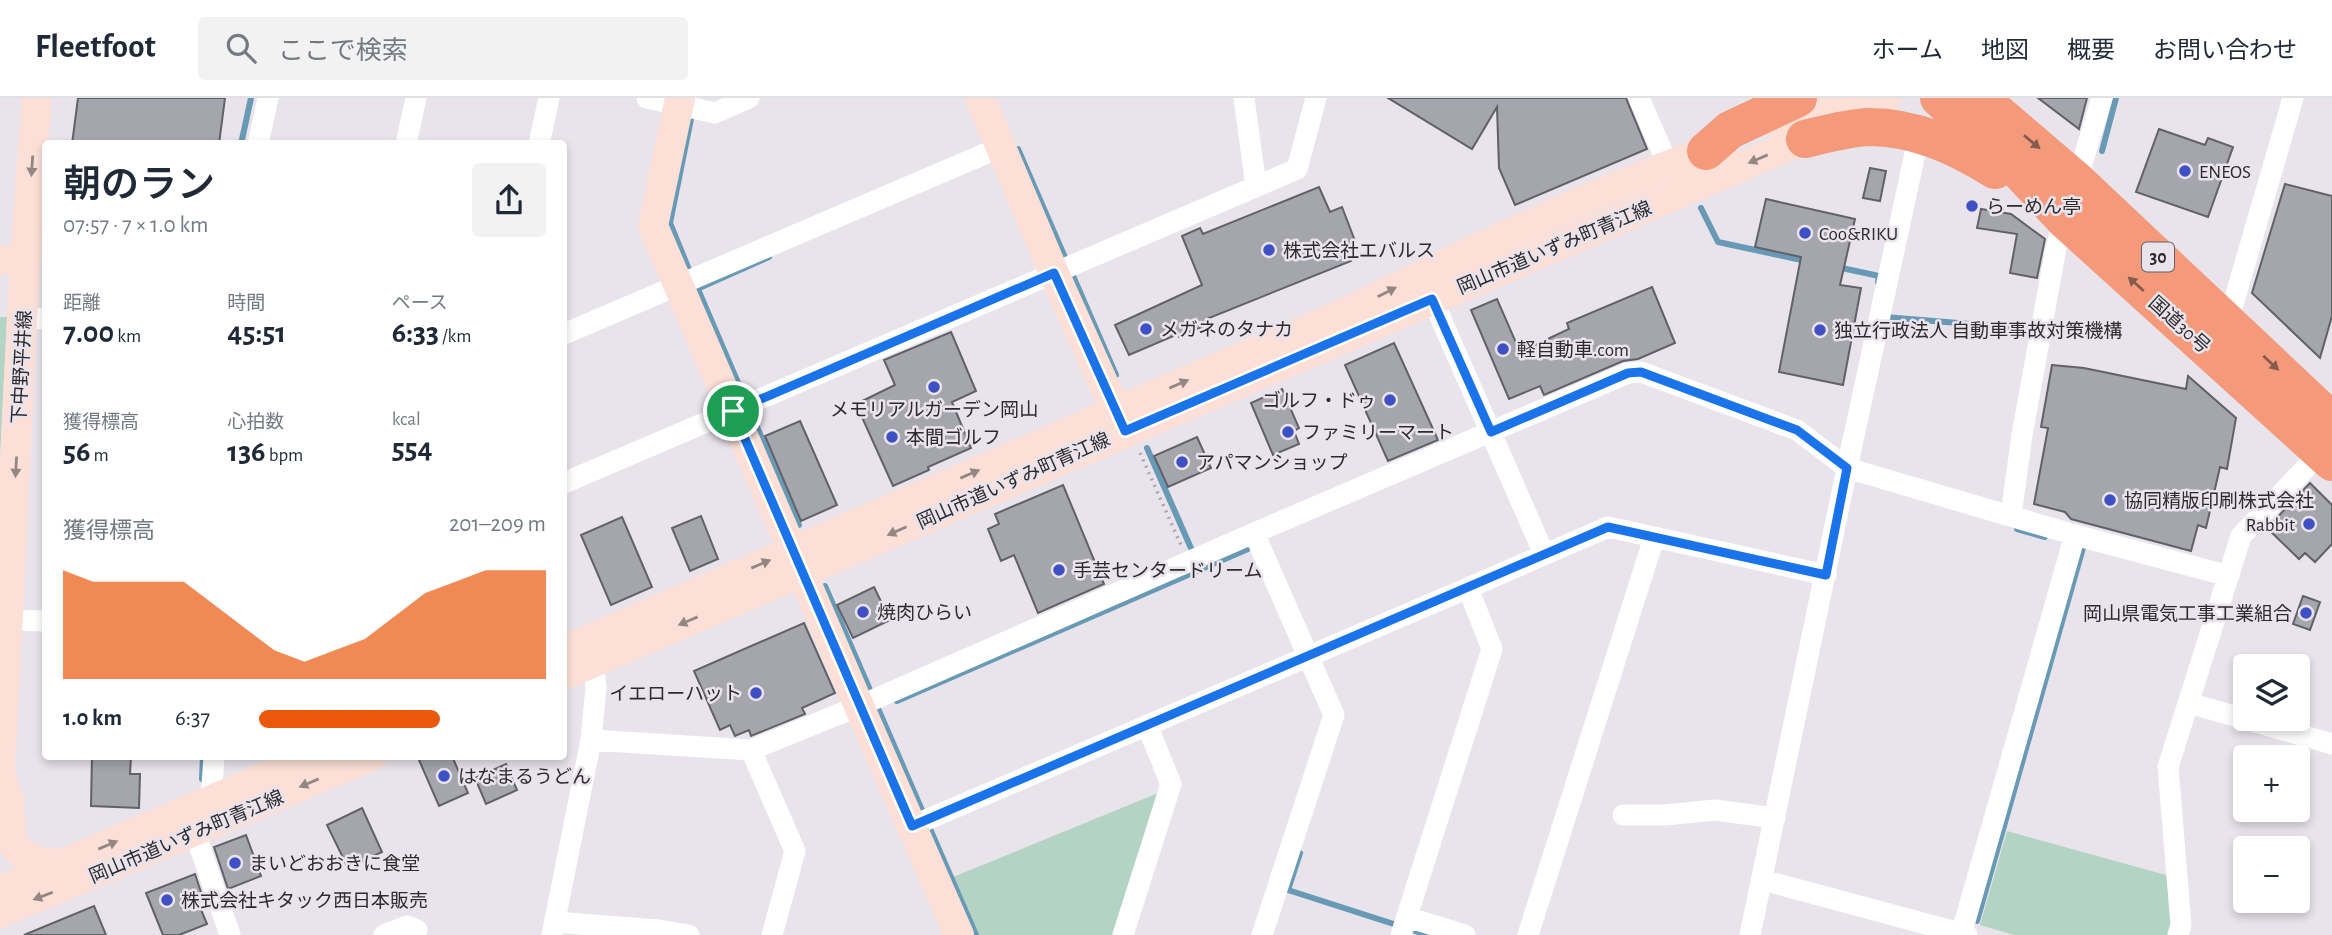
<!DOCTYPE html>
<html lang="ja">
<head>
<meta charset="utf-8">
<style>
  body { margin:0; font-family:"Alegreya Sans","Noto Sans JP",sans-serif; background:#f2f2f3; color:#1f2937; height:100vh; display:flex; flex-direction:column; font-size:26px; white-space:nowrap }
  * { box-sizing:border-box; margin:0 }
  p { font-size:23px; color:#747a83 }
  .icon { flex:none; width:38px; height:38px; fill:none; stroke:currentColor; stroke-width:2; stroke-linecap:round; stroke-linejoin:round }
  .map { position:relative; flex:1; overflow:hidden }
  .side { position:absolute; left:42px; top:42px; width:525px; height:620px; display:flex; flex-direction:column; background:#fff; border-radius:7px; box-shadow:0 4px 10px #0003 }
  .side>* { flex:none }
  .controls { position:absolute; left:2233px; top:556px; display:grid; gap:14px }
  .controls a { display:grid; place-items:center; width:77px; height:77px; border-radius:7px; background:#fff; box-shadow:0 4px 10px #0003; font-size:35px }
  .pin { position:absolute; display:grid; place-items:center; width:60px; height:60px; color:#fff; margin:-30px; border:4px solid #fff; border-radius:50%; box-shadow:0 2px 7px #0007 }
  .round { display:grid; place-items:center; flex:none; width:74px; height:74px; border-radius:7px; background:#f2f2f3 }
  .summary { display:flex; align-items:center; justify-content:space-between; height:119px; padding:0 21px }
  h1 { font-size:38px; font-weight:600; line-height:52px }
  .figures { display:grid; grid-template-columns:repeat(3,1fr); gap:10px; height:119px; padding:7px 21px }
  .figures div { display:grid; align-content:center }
  .figures b { font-size:30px; font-weight:600 }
  .figures small { font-size:19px; font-weight:400 }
  .figures p { font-size:19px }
  .chart { height:196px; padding:14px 21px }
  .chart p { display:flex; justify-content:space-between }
  .chart svg { width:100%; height:126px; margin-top:7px; fill:#ea580c; opacity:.7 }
  ul { padding:0 21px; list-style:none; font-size:23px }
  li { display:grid; grid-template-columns:112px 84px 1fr; align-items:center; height:52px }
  li i { height:18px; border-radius:9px; background:#ea580c }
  header { display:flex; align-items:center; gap:42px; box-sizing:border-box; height:98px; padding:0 35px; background:#fff; border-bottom:2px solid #e0e1e3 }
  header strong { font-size:33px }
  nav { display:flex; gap:38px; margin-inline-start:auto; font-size:24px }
  .search { width:490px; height:63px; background:#f2f2f3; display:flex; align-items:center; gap:18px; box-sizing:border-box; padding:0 24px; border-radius:7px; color:#747a83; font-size:26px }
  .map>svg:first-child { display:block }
  .green { fill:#b3d4c4 }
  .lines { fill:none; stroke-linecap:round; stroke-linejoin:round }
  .stream { stroke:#689ab5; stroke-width:6 }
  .building { fill:#a5a5ae; stroke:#616168; stroke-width:2 }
  .path { stroke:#aca7ae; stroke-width:3.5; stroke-dasharray:2 5; stroke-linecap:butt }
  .street { stroke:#fff; stroke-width:21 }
  .secondary { stroke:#fce0d7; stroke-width:30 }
  .highway { stroke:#f4997a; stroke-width:38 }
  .oneway { fill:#875c50 }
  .oneway2 { fill:#948682 }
  .route-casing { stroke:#fff; stroke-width:14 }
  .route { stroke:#1a73e8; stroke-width:9 }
  .poi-dot { fill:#3f50c4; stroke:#e9e3eb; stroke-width:2.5 }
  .labels { text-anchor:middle; stroke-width:5; stroke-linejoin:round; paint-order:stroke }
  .shield { fill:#e9e3eb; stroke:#656267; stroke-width:2 }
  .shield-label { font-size:18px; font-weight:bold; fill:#2d2b2e }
  .poi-label { font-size:19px; fill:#2d2b2e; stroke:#e9e3eb; text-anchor:start }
  .street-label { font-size:19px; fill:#2d2b2e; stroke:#e9e3eb }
</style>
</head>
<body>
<header>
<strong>Fleetfoot</strong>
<div class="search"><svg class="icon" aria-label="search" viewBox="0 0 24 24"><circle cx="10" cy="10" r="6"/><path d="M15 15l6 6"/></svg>ここで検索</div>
<nav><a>ホーム</a><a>地図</a><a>概要</a><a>お問い合わせ</a></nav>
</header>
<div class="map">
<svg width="2332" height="837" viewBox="0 0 2332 837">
  <rect width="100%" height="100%" fill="#e9e3eb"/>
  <!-- green -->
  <path class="green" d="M0,219H7L0,358Z
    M1163,693L1116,837H978L953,779Z
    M2007,733L2166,777L2172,826L2168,837H2014L1980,827Z"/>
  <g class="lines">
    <!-- stream -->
    <path class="stream" d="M691,21L670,125L692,179
      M241,46L251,0
      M2102,53L2116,0
      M1010,54L1018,51L1116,277
      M1701,110L1718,144L1806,163
      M1837,169L1879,178L1878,184
      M697,189L799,427
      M697,191L769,159
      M1885,219L2031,231
      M1147,350L1194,457
      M2017,427V431L2045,439
      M825,488L976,837
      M897,603L1248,451
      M202,681L203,658
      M1300,755L1288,792L1428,837
      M1977,823L2083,450L2075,447"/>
  </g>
  <!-- building -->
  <path class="building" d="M78,0H225L219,46H72Z
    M1388,0H1626L1647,51L1515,107L1499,70L1497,9L1472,51Z
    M2038,0H2087L2079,31Z
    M2159,31L2205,47L2208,40L2233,49L2208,119L2136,94Z
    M1870,70L1886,73L1880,103L1863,100Z
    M2285,86L2332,98V218L2320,260L2252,195Z
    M1319,89L1330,114L1342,109L1355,143L1345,147L1351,163L1209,220L1211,225L1179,239L1178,236L1129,257L1115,227L1202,187L1182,138L1200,130L1203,136Z
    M1766,101L1855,121L1840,187L1861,190L1843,287L1779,274L1801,159L1755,149Z
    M1981,111L2011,116L2045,141L2037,180L2010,175L2017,136L1977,130Z
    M1652,189L1675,245L1638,261L1623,263L1544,297L1540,288L1509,301L1471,212L1497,201L1520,254L1569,231L1567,225Z
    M951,234L976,293L952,304L971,350L928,369L929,372L893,388L856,306L895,287L884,262Z
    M1394,245L1438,342L1388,363L1345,267Z
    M2052,267L2084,270L2186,291L2188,278L2236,320L2227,371L2220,369L2206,430L2198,427L2191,453L2071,421L2065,414L2034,406L2048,330L2041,329Z
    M1282,291L1299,330L1294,333L1299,346L1273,357L1251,305Z
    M800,323L837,407L801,423L765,338Z
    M1197,339L1211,370L1168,389L1154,358Z
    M2310,385L2332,407V446L2315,464L2305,455L2299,461L2267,430Z
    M1063,387L1104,486L1038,515L1014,457L1001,463L988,431L999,426L995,416Z
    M701,418L718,461L690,473L672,430Z
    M622,419L652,489L611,507L581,437Z
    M874,489L890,522L853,540L837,507Z
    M2303,498L2320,504L2310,532L2293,526Z
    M804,525L835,595L802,610L805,616L751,638L749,632L735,638L730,627L720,632L694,573Z
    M92,658H131L130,676H140L139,710L91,708Z
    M428,658H452L468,695L439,708L419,662Z
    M506,666L517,692L486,706L475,680Z
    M362,710L382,754L348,770L327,727Z
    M246,737L261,778L228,791L214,749Z
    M195,776L203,800L197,802L207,826L179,837H163L146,795Z
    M94,808L106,837H24Z"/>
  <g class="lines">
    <!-- path -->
    <path class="path" d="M1140,355L1181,447"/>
    <!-- street -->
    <path class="street" d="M647,0L715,15L749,0
      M1244,0L1256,88
      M1639,0L1668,67
      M258,46L268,0
      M406,46L416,0
      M539,46L549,0
      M1427,189L1544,456
      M23,220L46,221
      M2228,224L2293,0
      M564,236L1001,49
      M564,385L1297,71L1316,0
      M2011,417L2022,337L2056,150L2102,0
      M1254,435L1334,617L1262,837
      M1468,490L1608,429L1826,477
      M9,522L46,523
      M2189,605L2332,646
      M591,642L751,652L859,608L1254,435L1628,275L1641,274L1797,332L1847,370L2075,437L2229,478
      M751,652L795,753L772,837
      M214,658L211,702L215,711
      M1623,717H1665L1715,712L1775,720
      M912,728L1468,490L1492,551L1401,837
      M195,735L230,837
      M1763,782L1967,837
      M1407,819L1465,837
      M554,824L659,832L689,837
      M384,837L407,828L417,832L415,837
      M552,837L591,642L596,590L595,580L587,567
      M1123,837L1171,686L1147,627
      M1528,837L1654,440
      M1750,837L1847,370L1919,37
      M1961,837L2075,437
      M2178,837L2181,827L2168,669L2241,438L2321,354"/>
    <!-- secondary -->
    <path class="secondary" d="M680,0L653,128L859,608L959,837
      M980,0L1054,175L1123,329
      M1778,26L1839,0
      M0,162H26
      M564,552L1351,212C1472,151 1597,93 1724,46
      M564,577L1805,41L1886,0
      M0,665C14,443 18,221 37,0
      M0,673L9,704L12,741L16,751L36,763L62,767
      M0,792L315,658
      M0,815L372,658"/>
    <!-- highway -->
    <path class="highway" d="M1939,0L2017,71L2065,122L2332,364
      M1980,0L2078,84L2332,323
      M1805,41C1826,36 1847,30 1869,29C1915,29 1956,48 1995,72
      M1706,53L1730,32L1798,0"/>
  </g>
  <!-- one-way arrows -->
  <defs><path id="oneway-solid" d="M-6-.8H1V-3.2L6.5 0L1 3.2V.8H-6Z" transform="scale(1.75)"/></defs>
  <g class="oneway">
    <use href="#oneway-solid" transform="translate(2032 44) rotate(40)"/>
    <use href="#oneway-solid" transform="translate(2136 186) rotate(-138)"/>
    <use href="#oneway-solid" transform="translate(2271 265) rotate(43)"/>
  </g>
  <g class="oneway2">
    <use href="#oneway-solid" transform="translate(1758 61) rotate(157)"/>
    <use href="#oneway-solid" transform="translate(32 68) rotate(94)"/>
    <use href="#oneway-solid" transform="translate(1387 194) rotate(-27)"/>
    <use href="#oneway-solid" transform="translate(1179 286) rotate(-23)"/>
    <use href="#oneway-solid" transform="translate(16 369) rotate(93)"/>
    <use href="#oneway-solid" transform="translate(970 376) rotate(-23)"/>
    <use href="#oneway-solid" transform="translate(897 433) rotate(156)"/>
    <use href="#oneway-solid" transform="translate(761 466) rotate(-23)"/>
    <use href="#oneway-solid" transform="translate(688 523) rotate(157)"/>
    <use href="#oneway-solid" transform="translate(309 685) rotate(157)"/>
    <use href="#oneway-solid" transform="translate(108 747) rotate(-23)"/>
    <use href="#oneway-solid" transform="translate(43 798) rotate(159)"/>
  </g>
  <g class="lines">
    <!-- route casing -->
    <g class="route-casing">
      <path id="route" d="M1054,175L1125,333L1432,201L1491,334L1628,275L1641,274L1797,332L1847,370L1826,477L1608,429L912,728L733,313Z"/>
    </g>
    <!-- route -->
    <use href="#route" class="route"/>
  </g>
  <!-- markers -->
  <g class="poi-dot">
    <circle cx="2185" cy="73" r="7"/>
    <circle cx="1972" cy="108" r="7"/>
    <circle cx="1805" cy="135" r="7"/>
    <circle cx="1269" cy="152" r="7"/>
    <circle cx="1146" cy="231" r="7"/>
    <circle cx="1820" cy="232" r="7"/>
    <circle cx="1503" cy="251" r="7"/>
    <circle cx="934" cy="289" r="7"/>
    <circle cx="1390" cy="302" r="7"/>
    <circle cx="1288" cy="334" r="7"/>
    <circle cx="892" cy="339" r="7"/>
    <circle cx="1182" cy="364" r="7"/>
    <circle cx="2110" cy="402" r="7"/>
    <circle cx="2309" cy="426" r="7"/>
    <circle cx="1059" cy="472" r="7"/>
    <circle cx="863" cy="514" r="7"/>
    <circle cx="2306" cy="515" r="7"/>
    <circle cx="756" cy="595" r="7"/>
    <circle cx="444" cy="678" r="7"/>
    <circle cx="235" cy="765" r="7"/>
    <circle cx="167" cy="802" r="7"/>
  </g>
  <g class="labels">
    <!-- shield labels -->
    <rect class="shield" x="2142" y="144.5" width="32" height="29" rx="5"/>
    <g class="shield-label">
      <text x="2158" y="165">30</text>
    </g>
    <!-- poi labels -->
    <g class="poi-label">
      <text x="2199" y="80">ENEOS</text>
      <text x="1986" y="115">らーめん亭</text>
      <text x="1819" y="142">Coo&amp;RIKU</text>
      <text x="1283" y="159">株式会社エバルス</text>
      <text x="1160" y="238">メガネのタナカ</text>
      <text x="1834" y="239">独立行政法人 自動車事故対策機構</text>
      <text x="1517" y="258">軽自動車.com</text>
      <text x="1376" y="309" text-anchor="end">ゴルフ・ドゥ</text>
      <text x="934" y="318" text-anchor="middle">メモリアルガーデン岡山</text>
      <text x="1302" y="341">ファミリーマート</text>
      <text x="906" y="346">本間ゴルフ</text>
      <text x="1196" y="371">アパマンショップ</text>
      <text x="2124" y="409">協同精版印刷株式会社</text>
      <text x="2295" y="433" text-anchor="end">Rabbit</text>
      <text x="1073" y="479">手芸センタードリーム</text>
      <text x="877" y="521">焼肉ひらい</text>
      <text x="2292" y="522" text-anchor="end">岡山県電気工事工業組合</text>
      <text x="742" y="602" text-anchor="end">イエローハット</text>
      <text x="458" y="685">はなまるうどん</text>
      <text x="249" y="772">まいどおおきに食堂</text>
      <text x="181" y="809">株式会社キタック西日本販売</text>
    </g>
    <!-- street labels -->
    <g class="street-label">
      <text transform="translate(1554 149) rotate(-23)" y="7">岡山市道いずみ町青江線</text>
      <text transform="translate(2180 226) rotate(42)" y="7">国道30号</text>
      <text transform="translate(21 269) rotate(-87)" y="7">下中野平井線</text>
      <text transform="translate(1013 382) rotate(-24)" y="7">岡山市道いずみ町青江線</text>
      <text transform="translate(186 738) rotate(-23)" y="7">岡山市道いずみ町青江線</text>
    </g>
  </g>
</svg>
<div class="controls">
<a><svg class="icon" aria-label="layers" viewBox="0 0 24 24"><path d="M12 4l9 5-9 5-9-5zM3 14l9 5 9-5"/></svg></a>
<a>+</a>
<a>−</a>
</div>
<div class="pin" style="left:733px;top:313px;background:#1e9e55"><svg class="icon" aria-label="arrive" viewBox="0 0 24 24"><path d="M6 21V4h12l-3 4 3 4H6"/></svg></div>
<section class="side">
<div class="summary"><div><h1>朝のラン</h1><p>07:57 · 7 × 1.0 km</p></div><a class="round"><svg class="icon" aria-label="share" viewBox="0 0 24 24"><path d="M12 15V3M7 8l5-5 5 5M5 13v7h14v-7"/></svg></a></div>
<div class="figures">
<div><p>距離</p><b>7.00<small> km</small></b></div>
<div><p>時間</p><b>45:51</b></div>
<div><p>ペース</p><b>6:33<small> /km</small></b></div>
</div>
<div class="figures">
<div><p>獲得標高</p><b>56<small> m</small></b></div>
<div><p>心拍数</p><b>136<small> bpm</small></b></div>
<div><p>kcal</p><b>554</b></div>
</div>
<div class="chart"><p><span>獲得標高</span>201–209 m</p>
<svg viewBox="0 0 160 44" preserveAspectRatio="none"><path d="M0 44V6L10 10L20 10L30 10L40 10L50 18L60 26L70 34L80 38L90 34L100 30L110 22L120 14L130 10L140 6L150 6L160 6V44z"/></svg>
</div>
<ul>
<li><b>1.0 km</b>6:37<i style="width:63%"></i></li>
</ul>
</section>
</div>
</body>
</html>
